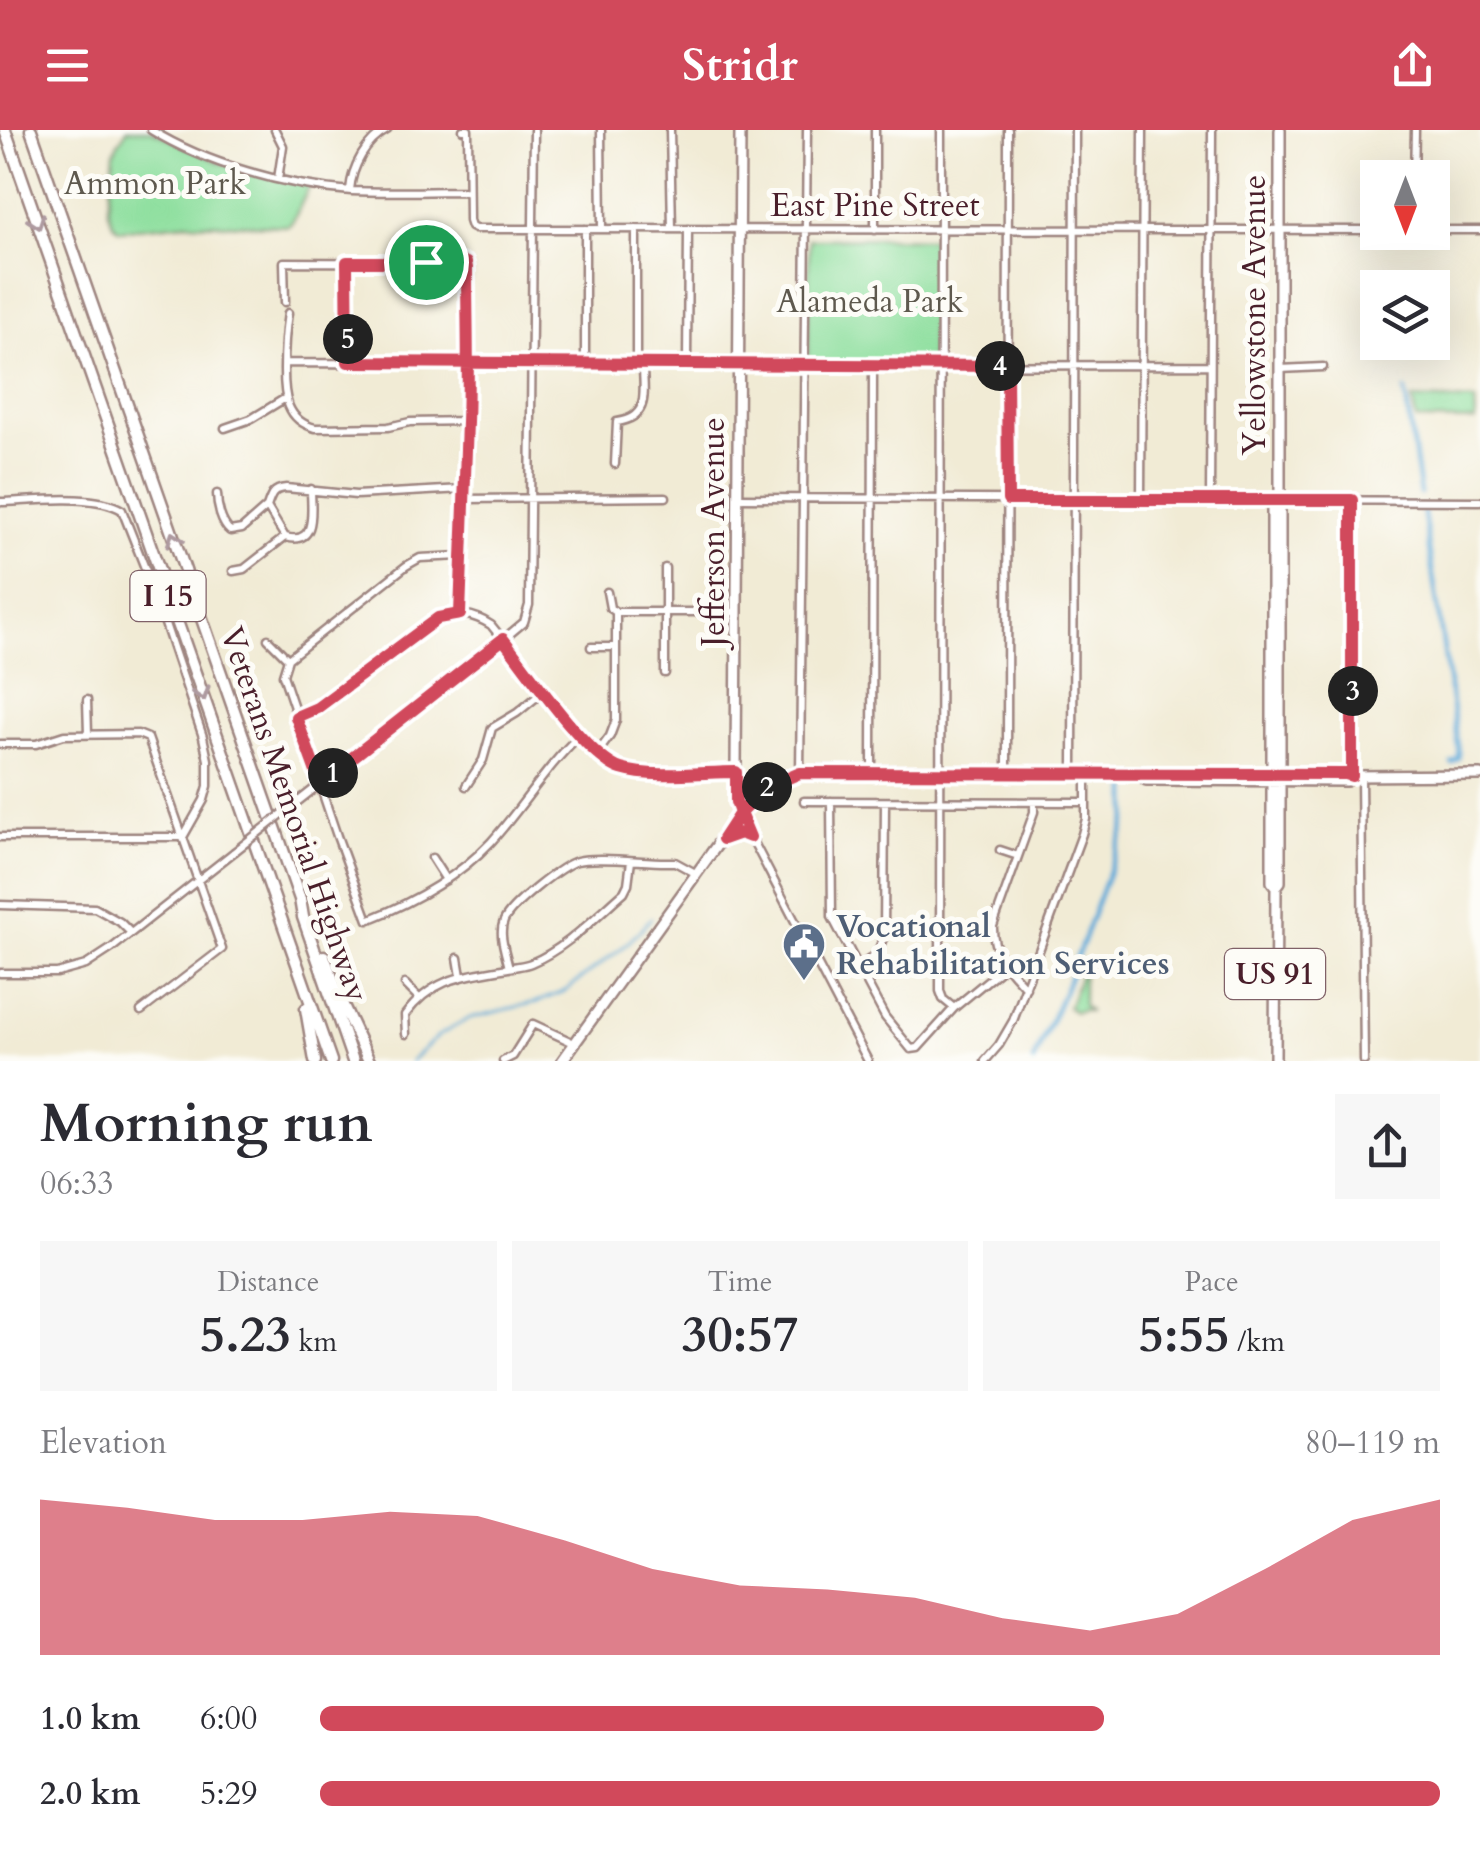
<!DOCTYPE html>
<html lang="en">
<head>
<meta charset="utf-8">
<style>
  body { margin:0; font-family:Cardo,serif; background:#f7f7f7; color:#2b2b33; height:100vh; display:flex; flex-direction:column; font-size:38px; white-space:nowrap }
  * { box-sizing:border-box; margin:0 }
  p { font-size:32px; color:#7c7c81 }
  .icon { flex:none; width:55px; height:55px; fill:none; stroke:currentColor; stroke-width:2; stroke-linecap:round; stroke-linejoin:round }
  .map { position:relative; height:931px; overflow:hidden }
  .panel { display:flex; flex-direction:column; background:#fff; flex:1 }
  .panel>* { flex:none }
  .needle { width:65px; rotate:180deg }
  .fabs { position:absolute; left:1360px; top:30px; display:grid; gap:20px }
  .fabs a { display:grid; place-items:center; width:90px; height:90px; border-radius:0px; background:#fff; box-shadow:0 10px 40px #0002; font-size:50px }
  .pin { position:absolute; display:grid; place-items:center; width:85px; height:85px; color:#fff; margin:-42px; border:5px solid #fff; border-radius:50%; box-shadow:0 2px 10px #0007 }
  .km { position:absolute; width:50px; height:50px; margin:-25px; border-radius:50%; background:#222; color:#fff; font-size:28px; line-height:50px; text-align:center }
  .round { display:grid; place-items:center; flex:none; width:105px; height:105px; border-radius:0px; background:#f7f7f7 }
  .summary { display:flex; align-items:center; justify-content:space-between; height:170px; padding:0 40px }
  h1 { font-size:55px; font-weight:800; line-height:75px }
  .stats { display:grid; grid-template-columns:repeat(3,1fr); gap:15px; height:170px; padding:10px 40px }
  .stats div { display:grid; align-content:center; border-radius:0px; background:#f7f7f7; text-align:center }
  .stats b { font-size:50px; font-weight:800 }
  .stats small { font-size:28px; font-weight:400 }
  .stats p { font-size:28px }
  .chart { height:280px; padding:20px 40px }
  .chart p { display:flex; justify-content:space-between }
  .chart svg { width:100%; height:180px; margin-top:10px; fill:#d1495b; opacity:.7 }
  ul { padding:0 40px; list-style:none; font-size:32px }
  li { display:grid; grid-template-columns:160px 120px 1fr; align-items:center; height:75px }
  li i { height:25px; border-radius:12px; background:#d1495b }
  header { display:flex; justify-content:space-between; align-items:center; height:130px; padding:0 40px; background:#d1495b; color:#fff; font-size:45px; font-weight:800 }
  .map>svg:first-child { display:block }
  .green { fill:#8edf9f; stroke:#6c7f65; stroke-width:2.5 }
  .lines { fill:none; stroke-linecap:round; stroke-linejoin:round }
  .stream { stroke:#61abd9; stroke-width:2.5 }
  .canal { stroke:#61abd9; stroke-width:5 }
  .minor-casing { stroke:#9e8580; stroke-width:11 }
  .major-casing { stroke:#9e8580; stroke-width:14 }
  .highway-casing { stroke:#9e8580; stroke-width:15 }
  .minor { stroke:#fff; stroke-width:6 }
  .major { stroke:#fff; stroke-width:9 }
  .highway { stroke:#fff; stroke-width:10 }
  .minor-bridge-casing { stroke:#9e8580; stroke-width:11; stroke-linecap:butt }
  .minor-bridge { stroke:#fff; stroke-width:6 }
  .oneway { stroke:#ae9aa0 }
  .route-casing { stroke:#fff; stroke-width:20 }
  .route { stroke:#d1495b; stroke-width:12 }
  .labels { text-anchor:middle; stroke-width:10; stroke-linejoin:round; paint-order:stroke }
  .shield { fill:#fdfcf7; stroke:#806168; stroke-width:2.5 }
  .shield-label { font-size:30px; font-weight:bold; fill:#4a1f2b }
  .park-label { font-size:32px; fill:#5e594e; stroke:#fdfcf7 }
  .street-label { font-size:32px; fill:#4a1f2b; stroke:#fdfcf7 }
  .service-label { font-size:32px; font-weight:bold; fill:#4e5e75; stroke:#fdfcf7; text-anchor:start }
</style>
</head>
<body>
<header><svg class="icon" aria-label="menu" viewBox="0 0 24 24"><path d="M4 6h16M4 12h16M4 18h16"/></svg>Stridr<svg class="icon" aria-label="share" viewBox="0 0 24 24"><path d="M12 15V3M7 8l5-5 5 5M5 13v7h14v-7"/></svg></header>
<div class="map">
<svg width="1480" height="931" viewBox="0 0 1480 931">
  <rect width="100%" height="100%" fill="#fdfcf7"/>
  <filter id="ink" filterUnits="userSpaceOnUse"><feTurbulence type="fractalNoise" baseFrequency=".01" numOctaves="2"/><feDisplacementMap in="SourceGraphic" scale="20" xChannelSelector="R" yChannelSelector="G"/><feConvolveMatrix kernelMatrix="1 2 1 2 8 2 1 2 1" color-interpolation-filters="sRGB"/></filter>
  <filter id="wash" filterUnits="userSpaceOnUse"><feTurbulence type="fractalNoise" baseFrequency=".0048" numOctaves="4" result="noise"/><feDisplacementMap in="SourceGraphic" scale="40" xChannelSelector="R" yChannelSelector="G"/><feGaussianBlur stdDeviation="2.25" result="paint"/><feColorMatrix in="noise" values="0 0 0 0 0 0 0 0 0 0 0 0 0 0 0 0 0 1.4 0 .05"/><feComposite in="paint" operator="in"/></filter>
  <g filter="url(#wash)">
    <rect width="100%" height="100%" fill="#f1ebd5"/>
    <!-- green -->
    <path class="green" d="M127,0H151L221,33L310,55L293,91L288,96L186,93L119,100L113,94L108,79L114,23L118,13Z
      M885,108L932,109L931,234L808,233L809,109Z
      M1412,269L1475,271L1476,291L1416,290Z
      M1081,841L1083,842V875L1090,882L1084,880L1074,882L1068,877Z"/>
    <g class="lines">
      <!-- stream -->
      <path class="stream" d="M411,931L438,906L470,888L537,872L565,861L627,814L651,788"/>
      <!-- canal -->
      <path class="canal" d="M1405,261L1420,364
        M1423,378L1459,623L1458,629L1452,633
        M1033,931L1065,859L1123,703L1128,684V654"/>
    </g>
  </g>
  <g filter="url(#ink)">
    <g class="lines">
      <!-- minor casing -->
      <g class="minor-casing">
        <path id="minor" d="M151,0C206,34 286,56 351,61C390,63 429,61 468,61
          M275,0L283,16L278,49
          M463,0H468L469,91L471,97L475,99L1378,100
          M601,0L602,99
          M670,0L672,99
          M941,0L940,861L943,869L954,878
          M1414,48L1415,0
          M350,60C352,37 366,11 387,0
          M585,99V235
          M636,99V235
          M875,100V0
          M1432,100H1480
          M347,131L348,232
          M285,172L284,132L466,133L467,291L463,359L460,484
          M288,183C285,202 284,220 284,240C284,266 286,290 315,298L388,297L410,292L467,291
          M284,233L873,236L1210,235
          M687,235L688,99
          M1280,239L1323,237
          M225,298L251,289L284,269
          M615,334L617,292C651,287 643,262 643,235
          M217,364C217,376 221,393 230,401L242,399L267,377L285,407C318,416 311,380 311,359
          M739,368L1480,371
          M463,369L666,367
          M1141,370L1143,0
          M1210,370L1212,0
          M1351,370L1352,646
          M0,372C33,371 95,363 122,380L154,461L203,607L208,630V656L204,670L183,707H0
          M267,377C271,365 273,359 286,358L356,365L463,359
          M665,438V543
          M233,441L244,439L285,407
          M607,462L610,478L616,482
          M616,482H738
          M268,509L288,529
          M591,517H615
          M288,529L283,545L337,706L368,790C414,772 457,748 491,712C522,678 546,637 580,605
          M288,529L406,436L420,428L461,426
          M87,570L88,604
          M296,587L317,578L438,488C458,481 474,484 491,495L580,605L596,625L607,633L635,642L736,641
          M0,614H36L64,605L138,604L148,608L222,819L141,881
          M596,625L610,606L616,590V482
          M872,642L873,236
          M1007,642L1008,0
          M1073,642L1075,0
          M800,643L807,0
          M1361,646L1364,931
          M466,656L483,630L492,598L517,583L544,561
          M804,671L1086,672
          M831,671L832,787L885,887L911,919
          M291,677L493,518L524,492L529,475L534,0
          M740,683L751,707L868,931
          M1000,720L1018,726
          M432,728L446,750
          M0,775L95,778L120,792L131,803
          M458,828L461,846
          M860,836L877,824L884,806L885,672
          M509,838C506,824 498,804 504,791C510,776 562,735 577,731C596,726 643,732 665,732H675L697,744
          M0,843H57L86,835L112,818L234,722
          M405,854L418,867
          M1026,858C1008,838 992,824 993,796L1034,682V673
          M406,904L405,885C433,847 464,846 508,838C516,836 524,836 531,833C567,818 595,787 624,762L628,754L631,731
          M911,919L918,918L954,878L1005,836
          M503,931L513,926L533,894L574,913
          M985,931L999,915L1013,891L1082,704L1086,689V642"/>
      </g>
      <!-- major casing -->
      <g class="major-casing">
        <path id="major" d="M740,0L736,641V672L740,683
          M1140,643L1146,650L1346,651L1352,646
          M738,645L747,656L765,658
          M723,709L740,703L751,707
          M1276,757L1280,752V0
          M562,931L740,683C762,657 786,644 820,641L1345,644L1352,646L1480,645
          M1275,931L1276,757L1272,752V380L1278,370"/>
      </g>
      <!-- highway casing -->
      <g class="highway-casing">
        <path id="highway" d="M5,0L331,931
          M31,0L300,769L303,787L353,931
          M324,826L341,871L369,931
          M306,879L315,931"/>
      </g>
      <!-- minor -->
      <use href="#minor" class="minor"/>
      <!-- major -->
      <use href="#major" class="major"/>
      <!-- highway -->
      <use href="#highway" class="highway"/>
      <!-- minor-bridge casing -->
      <g class="minor-bridge-casing">
        <path id="minor-bridge" d="M234,722L291,677"/>
      </g>
      <!-- minor-bridge -->
      <use href="#minor-bridge" class="minor-bridge"/>
    </g>
    <!-- one-way arrows -->
    <defs><path id="oneway-chevron" d="M-2-3.5L2.5 0L-2 3.5" fill="none" stroke-width="1.6" stroke-linecap="round" stroke-linejoin="round" transform="scale(2.5)"/></defs>
    <g class="oneway">
      <use href="#oneway-chevron" transform="translate(37 92) rotate(70)"/>
      <use href="#oneway-chevron" transform="translate(174 409) rotate(-109)"/>
      <use href="#oneway-chevron" transform="translate(202 564) rotate(71)"/>
    </g>
  </g>
  <g class="lines" filter="url(#ink)">
    <!-- route casing -->
    <g class="route-casing">
      <path id="route" d="M426,132H461L466,133L467,138C467,190 469,241 467,292C465,356 462,420 460,484L438,488L317,578L296,587L320,653L503,509C527,539 588,629 621,639C654,649 702,642 736,642V672L740,683L723,709L740,703L750,707L740,683L765,658L800,643L1346,644L1352,646V370H1008L1007,236C788,235 568,234 348,232L347,132H426"/>
    </g>
    <!-- route -->
    <use href="#route" class="route"/>
  </g>
  <!-- icons -->
  <defs>
    <g id="civic-pin" transform="scale(2.25)"><path d="M0 17L-7.5 6A9.5 9.5 0 1 1 7.5 6Z" fill="#5c6f8a" stroke="#fdfcf7"/><path d="M-.6-6.5H3V-4.5H.6V-3L4-1V1h2V6H-6V1h2V-1L-.6-3ZM-1.2 2.5V6h2.4V2.5Z" fill="#fff"/></g>
  </defs>
  <g fill-rule="evenodd">
    <use href="#civic-pin" x="804" y="814"/>
  </g>
  <g class="labels">
    <!-- shield labels -->
    <g class="shield">
      <rect x="130.5" y="441" width="75" height="50" rx="8"/>
      <rect x="1225" y="819" width="100" height="50" rx="8"/>
    </g>
    <g class="shield-label">
      <text x="168" y="476">I 15</text>
      <text x="1275" y="854">US 91</text>
    </g>
    <!-- park labels -->
    <g class="park-label">
      <text x="155" y="64">Ammon Park</text>
      <text x="870" y="182">Alameda Park</text>
    </g>
    <!-- street labels -->
    <g class="street-label">
      <text x="875" y="86">East Pine Street</text>
      <text transform="translate(1254 185) rotate(-90)" y="11">Yellowstone Avenue</text>
      <text transform="translate(713 402) rotate(-90)" y="11">Jefferson Avenue</text>
      <text transform="translate(295 684) rotate(71)" y="11">Veterans Memorial Highway</text>
    </g>
    <!-- service labels -->
    <g class="service-label">
      <text x="836" y="807">Vocational<tspan x="836" dy="37">Rehabilitation Services</tspan></text>
    </g>
  </g>
</svg>
<div class="fabs">
<a><svg class="needle" viewBox="-14 -14 28 28"><path d="M0-13l5 13h-10z" fill="#e53935"/><path d="M0 13l5-13h-10z" fill="#7c7c81"/></svg></a>
<a><svg class="icon" aria-label="layers" viewBox="0 0 24 24"><path d="M12 4l9 5-9 5-9-5zM3 14l9 5 9-5"/></svg></a>
</div>
<div class="pin" style="left:426px;top:132px;background:#1e9e55"><svg class="icon" aria-label="arrive" viewBox="0 0 24 24"><path d="M6 21V4h12l-3 4 3 4H6"/></svg></div>
<b class="km" style="left:333px;top:643px">1</b>
<b class="km" style="left:767px;top:657px">2</b>
<b class="km" style="left:1353px;top:561px">3</b>
<b class="km" style="left:1000px;top:236px">4</b>
<b class="km" style="left:348px;top:209px">5</b>
</div>
<section class="panel">
<div class="summary"><div><h1>Morning run</h1><p>06:33</p></div><a class="round"><svg class="icon" aria-label="share" viewBox="0 0 24 24"><path d="M12 15V3M7 8l5-5 5 5M5 13v7h14v-7"/></svg></a></div>
<div class="stats">
<div><p>Distance</p><b>5.23<small> km</small></b></div>
<div><p>Time</p><b>30:57</b></div>
<div><p>Pace</p><b>5:55<small> /km</small></b></div>
</div>
<div class="chart"><p><span>Elevation</span>80–119 m</p>
<svg viewBox="0 0 160 44" preserveAspectRatio="none"><path d="M0 44V6L10 8L20 11L30 11L40 9L50 10L60 16L70 23L80 27L90 28L100 30L110 35L120 38L130 34L140 23L150 11L160 6V44z"/></svg>
</div>
<ul>
<li><b>1.0 km</b>6:00<i style="width:70%"></i></li>
<li><b>2.0 km</b>5:29<i style="width:100%"></i></li>
</ul>
</section>
</body>
</html>
